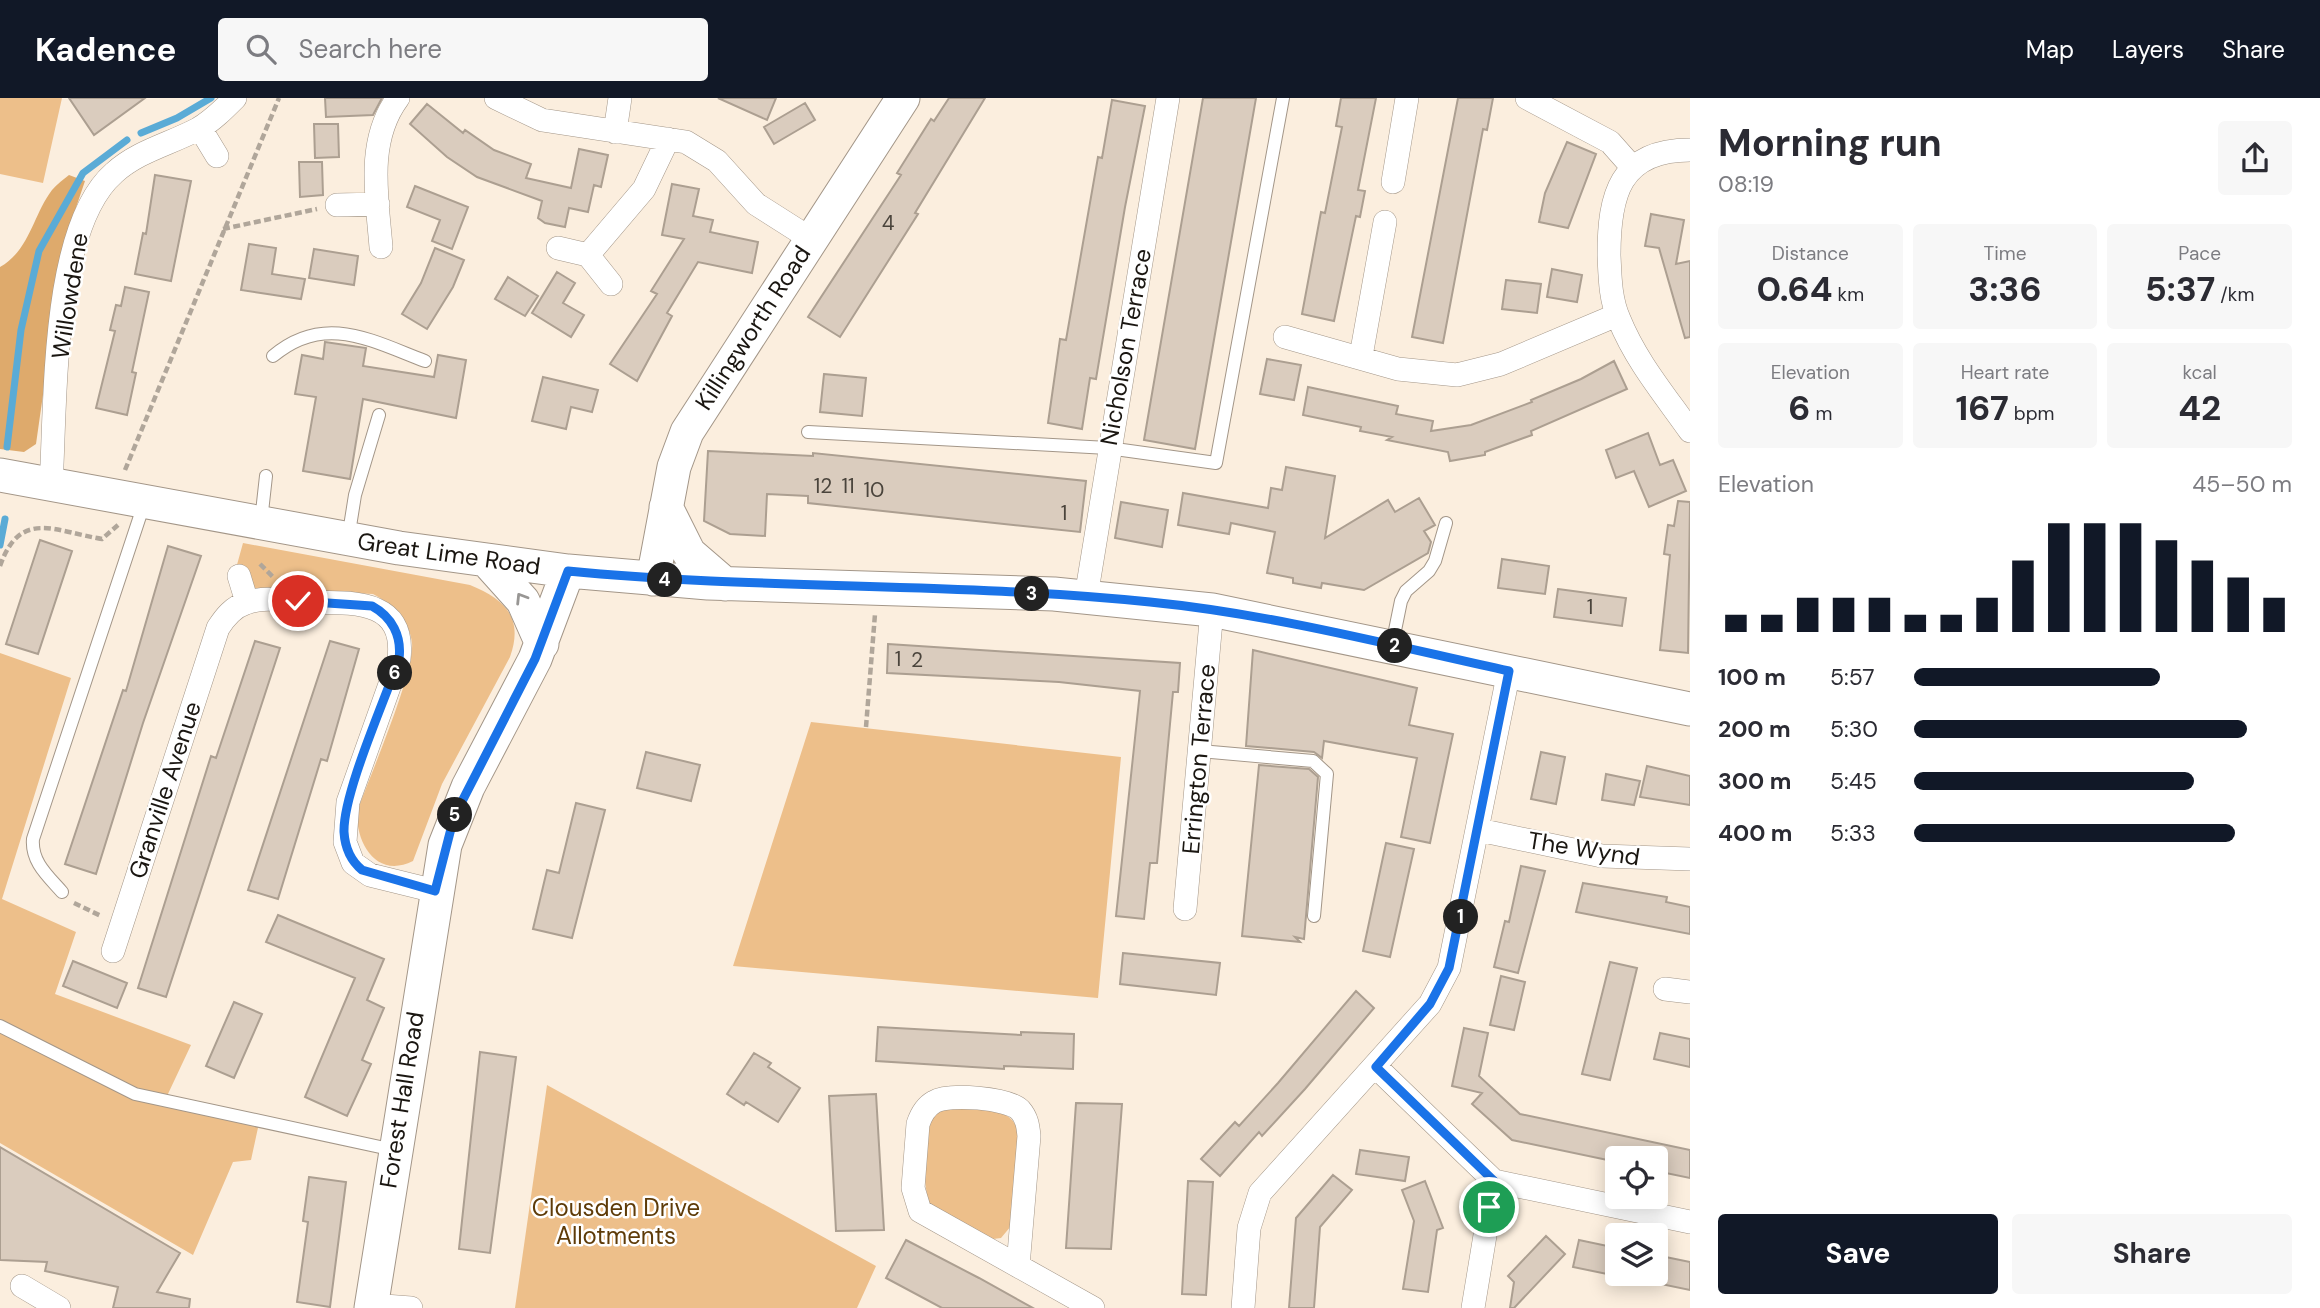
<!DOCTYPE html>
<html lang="en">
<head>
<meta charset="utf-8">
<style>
  body { margin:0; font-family:"DM Sans",sans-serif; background:#f7f7f7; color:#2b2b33; height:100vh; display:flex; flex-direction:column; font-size:26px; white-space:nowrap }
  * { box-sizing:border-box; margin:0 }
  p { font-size:23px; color:#7c7c81 }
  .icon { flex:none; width:38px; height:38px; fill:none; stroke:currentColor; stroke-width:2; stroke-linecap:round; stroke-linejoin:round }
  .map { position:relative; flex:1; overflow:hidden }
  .side { display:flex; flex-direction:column; background:#fff; width:630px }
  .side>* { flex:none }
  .controls { position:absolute; left:1605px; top:1048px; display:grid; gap:14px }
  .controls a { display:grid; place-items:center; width:63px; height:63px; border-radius:7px; background:#fff; box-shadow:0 4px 18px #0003; font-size:35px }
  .pin { position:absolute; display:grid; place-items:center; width:60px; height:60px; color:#fff; margin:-30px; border:4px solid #fff; border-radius:50%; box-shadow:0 2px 7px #0007 }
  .km { position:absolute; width:35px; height:35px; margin:-18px; border-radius:50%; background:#222; color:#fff; font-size:19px; line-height:35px; text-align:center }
  .round { display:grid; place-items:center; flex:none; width:74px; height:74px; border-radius:7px; background:#f7f7f7 }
  .headline { display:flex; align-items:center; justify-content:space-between; height:119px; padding:0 28px }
  h1 { font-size:38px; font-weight:700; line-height:52px }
  .metrics { display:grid; grid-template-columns:repeat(3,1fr); gap:10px; height:119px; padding:7px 28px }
  .metrics div { display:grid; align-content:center; border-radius:7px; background:#f7f7f7; text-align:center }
  .metrics b { font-size:35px; font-weight:700 }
  .metrics small { font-size:19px; font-weight:400 }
  .metrics p { font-size:19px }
  .chart { height:196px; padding:14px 28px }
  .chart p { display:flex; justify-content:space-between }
  .chart svg { width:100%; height:126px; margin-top:7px; stroke:#111827; stroke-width:6 }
  .cta { display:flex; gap:14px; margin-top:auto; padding:14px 28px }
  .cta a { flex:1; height:80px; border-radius:7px; background:#111827; color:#fff; font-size:28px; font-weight:700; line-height:80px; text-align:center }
  .cta a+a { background:#f7f7f7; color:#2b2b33 }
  ul { padding:0 28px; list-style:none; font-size:23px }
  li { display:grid; grid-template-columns:112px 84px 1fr; align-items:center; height:52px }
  li i { height:18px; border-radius:9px; background:#111827 }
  header { display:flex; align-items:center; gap:42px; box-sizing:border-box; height:98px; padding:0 35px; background:#111827; color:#fff }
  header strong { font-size:33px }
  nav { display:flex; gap:38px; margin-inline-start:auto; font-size:24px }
  .search { width:490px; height:63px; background:#f7f7f7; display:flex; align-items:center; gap:18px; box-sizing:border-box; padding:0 24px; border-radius:7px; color:#7c7c81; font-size:26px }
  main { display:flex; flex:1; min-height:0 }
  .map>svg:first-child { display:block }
  .green { fill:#edbf8a }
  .forest { fill:#deaa6c }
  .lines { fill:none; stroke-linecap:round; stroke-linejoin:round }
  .stream { stroke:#5aabd6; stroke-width:7 }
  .building { fill:#daccbe; stroke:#ac9f91; stroke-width:2 }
  .service-casing { stroke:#a39688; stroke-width:14 }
  .minor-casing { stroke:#a39688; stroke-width:24 }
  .secondary-casing { stroke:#a39688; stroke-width:35 }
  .path { stroke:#b0a69a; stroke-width:4.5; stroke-dasharray:7 3.5; stroke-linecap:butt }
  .service { stroke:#fff; stroke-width:12 }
  .minor { stroke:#fff; stroke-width:23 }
  .secondary { stroke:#fff; stroke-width:33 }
  .oneway { stroke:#989694 }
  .route-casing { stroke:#fff; stroke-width:14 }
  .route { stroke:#1a73e8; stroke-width:9 }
  .labels { text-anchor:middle; stroke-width:5; stroke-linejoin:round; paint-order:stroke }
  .number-label { font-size:21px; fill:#4a443c }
  .street-label { font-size:24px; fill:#1a1611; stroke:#fff }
  .park-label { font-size:24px; fill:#5e3b08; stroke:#fff }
</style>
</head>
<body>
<header>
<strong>Kadence</strong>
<div class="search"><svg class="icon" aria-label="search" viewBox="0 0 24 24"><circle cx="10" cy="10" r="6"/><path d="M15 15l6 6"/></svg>Search here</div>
<nav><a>Map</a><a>Layers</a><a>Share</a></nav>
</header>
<main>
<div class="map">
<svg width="1690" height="1210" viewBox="0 0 1690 1210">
  <rect width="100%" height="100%" fill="#fbeede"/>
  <!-- green -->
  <path class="green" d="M0,0H62L43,85L0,76Z
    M243,445L470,487C505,501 524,520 510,559L442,686L413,763C377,781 356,746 357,714C369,680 415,574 412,545C410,523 392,506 373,496L254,490L235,474Z
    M0,555L71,580L2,801L76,834L55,896L191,947L167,998L259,1025L251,1062L233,1064L193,1157L0,1045Z
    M811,624L1121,659L1098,900L733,868Z
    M547,987L876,1168L857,1210H515Z
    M955,1008C980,1010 1008,1007 1019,1033L1011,1128L1001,1140L993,1141L929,1106C924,1088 920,1038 931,1022C936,1013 945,1011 955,1008Z"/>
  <!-- forest -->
  <path class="forest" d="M69,77L85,83L65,142L36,346L24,354L0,351V169C30,152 33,117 52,92C57,86 64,81 69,77Z"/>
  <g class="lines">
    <!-- stream -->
    <path class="stream" d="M141,35L177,20L211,0
      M7,349L21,232L39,153L83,75L127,42
      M0,447L5,421"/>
  </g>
  <!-- building -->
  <path class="building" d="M69,0H145L94,37Z
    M325,0H382L373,17L326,19Z
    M718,0H776L767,22Z
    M949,0H985L915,115L918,116L840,239L808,219L901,77L897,75L931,21L934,23Z
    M1203,0H1256L1195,351L1144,342Z
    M1341,0H1376L1358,92L1365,93L1360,119L1356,118L1334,223L1302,216L1321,114L1325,115L1342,29L1336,28Z
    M1458,0H1493L1487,32L1483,31L1443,245L1412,239Z
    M1112,2L1145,8L1125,109L1096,281L1090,280L1082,331L1048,325L1060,241L1066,242L1098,59L1102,60Z
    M805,5L815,22L774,46L764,29Z
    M427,6L463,35L465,32L494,52L531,66L526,80L571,90L579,51L608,57L601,89L594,87L588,114L569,110L565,129L545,125L538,120L542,103L477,79L447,59L410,26Z
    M314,26H338L339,59L315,60Z
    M1567,44L1596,56L1568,130L1539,124L1545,95Z
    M299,64H322L323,97L300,99Z
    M155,77L191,83L171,183L135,176L143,135L146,136Z
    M672,86L699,91L693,118L713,122L710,134L758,144L752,175L698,164L667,215L672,218L637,283L610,266L657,196L651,193L684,141L662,137Z
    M415,88L468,109L452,151L432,143L440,122L407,109Z
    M1651,116L1684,122L1676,166L1690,163V239L1685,240L1659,150L1645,148Z
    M249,146L276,150L272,176L305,181L301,201L241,192Z
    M435,150L464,162L453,189L427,231L402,216L421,185Z
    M314,151L358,158L354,187L309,180Z
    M1552,171L1582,177L1577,204L1547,199Z
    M557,174L575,185L563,205L584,217L571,239L532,215Z
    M508,179L538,198L525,218L495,201Z
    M1506,182L1541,186L1537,215L1502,211Z
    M125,189L149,194L132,274L136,275L127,317L96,310L115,233L110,232L116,207L121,208Z
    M325,244L366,250L363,268L434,279L438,257L466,262L456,320L363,301L350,381L303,373L316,299L295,296L302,257L323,261Z
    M1267,261L1301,267L1294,302L1260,296Z
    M1614,263L1627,291L1531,333L1532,337L1485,354V357L1450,363L1448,354L1387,342L1392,339L1360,333L1361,329L1303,317L1308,289L1398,308L1396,316L1433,323L1431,333L1471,327L1532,304L1531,302L1581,281Z
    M824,276L866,280L862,318L820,314Z
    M543,279L598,292L592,314L571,309L566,331L532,323Z
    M1648,335L1660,367L1673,362L1686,393L1649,409L1634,373L1616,380L1606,352Z
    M708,353L813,358V355L1086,383L1080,434L808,405V398L767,396L765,438L730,436L704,423Z
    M1286,369L1335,378L1325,440L1388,402L1395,414L1419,400L1435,427L1424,433L1431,444L1428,455L1364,492L1322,485L1321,490L1293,485V480L1267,475L1275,434L1231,425L1229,436L1178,427L1183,395L1268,410L1271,390L1282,392Z
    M1678,403L1690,404L1688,555L1660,552L1670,457L1664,456L1668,427L1674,428Z
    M1121,404L1168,412L1162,449L1115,440Z
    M40,442L72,453L38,556L6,546Z
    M168,448L201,458L143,625L96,776L65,766L123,592L126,593Z
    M1502,461L1549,468L1545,496L1498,490Z
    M1558,491L1626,500L1622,528L1554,519Z
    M255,543L280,550L166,899L138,890L211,658L216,660Z
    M330,543L359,551L327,663L321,661L278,801L248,792Z
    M888,546L1180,565L1178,594H1173L1157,765H1150L1144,821L1116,818L1140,593L1059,584L887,575Z
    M1253,552L1417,590L1409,627L1453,636L1430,745L1401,739L1417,660L1324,643L1322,660L1314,654L1246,648Z
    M646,654L700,667L691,703L637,690Z
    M1541,654L1565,659L1556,706L1531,701Z
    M1259,667L1309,671L1318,679L1304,841L1295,839L1300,844L1242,838Z
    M1647,668L1690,678V707L1640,699Z
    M1606,676L1640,683L1634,707L1602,702Z
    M576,705L605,712L572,840L533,831L547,772L559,775Z
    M1386,745L1414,751L1390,859L1363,853Z
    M1521,768L1545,773L1518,875L1494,869L1505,823L1509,824Z
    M1583,785L1667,799L1666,804L1690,809V836L1576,814Z
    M278,817L384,861L367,902L384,910L362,962L371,966L347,1018L305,999L355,880L266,844Z
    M1123,855L1220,865L1216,897L1120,886Z
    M73,863L127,885L117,910L63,888Z
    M1610,864L1637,870L1610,982L1582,976Z
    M1501,878L1525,884L1514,932L1490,927Z
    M1356,893L1374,910L1305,991L1262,1038L1259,1034L1220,1078L1201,1061L1235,1024L1239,1028L1278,985Z
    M234,904L262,916L234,980L206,968Z
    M878,929L1021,937V934L1074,936L1073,971L1004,968V971L876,963Z
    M1464,930L1488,935L1479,978L1520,1016L1690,1052V1080L1656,1073V1060H1617V1064L1512,1042L1472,1006L1482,995L1452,988Z
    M1660,935L1690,941V969L1654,961Z
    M480,954L516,959L490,1155L459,1151Z
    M754,955L771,965L768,969L800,990L778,1024L746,1004L744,1007L727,996Z
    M876,996L884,1132L836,1133L829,998Z
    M1076,1005L1122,1006L1111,1151L1066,1150Z
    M0,1049L180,1155L157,1194L190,1201L189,1210H113L118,1189L45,1173L47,1164L0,1162Z
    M1360,1052L1409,1059L1405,1083L1356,1076Z
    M1333,1077L1352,1092L1320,1129L1314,1210H1289L1296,1120Z
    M309,1079L346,1084L330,1209L297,1204L308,1124L303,1123Z
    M1188,1083L1213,1084L1206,1197L1182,1196Z
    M1425,1083L1443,1130L1437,1132L1428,1194L1403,1191L1414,1123L1402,1092Z
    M1546,1138L1565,1156L1514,1210H1510L1514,1184L1508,1178Z
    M906,1142L979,1180L1033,1210H942L886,1180Z
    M1579,1142L1617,1150V1178L1573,1169Z
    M1656,1157L1690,1164V1192L1656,1185Z"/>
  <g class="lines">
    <!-- service casing -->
    <g class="service-casing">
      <path id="service" d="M273,258C324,215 370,242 425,263
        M808,334L1108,350L1216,365L1283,0
        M261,423L266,378
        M348,441L355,397L379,317
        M1392,547L1401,503L1406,493L1429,473L1435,463L1446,425
        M1200,653L1313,663L1327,676L1314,818
        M62,794C48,778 31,764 33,741L144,406
        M0,928L135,996L394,1052"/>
    </g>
    <!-- minor casing -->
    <g class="minor-casing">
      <path id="minor" d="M496,0L542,22L686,44L717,63L756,106L811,141
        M1527,0L1610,44L1633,70
        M200,30L217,58
        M615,34L620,0
        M1690,52C1619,52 1609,98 1609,157C1610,178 1610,201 1619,221C1636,263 1664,296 1690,333
        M1393,84L1407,0
        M337,107L378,106
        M381,149C377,99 366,43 398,0
        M558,150L588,157L611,186
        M588,157L644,91L668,41
        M1285,239L1398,271L1457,277L1501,266L1617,217
        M1361,258L1385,124
        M51,387C56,306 51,130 114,75C138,53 170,46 198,31C212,23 224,11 235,0
        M239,478L247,504
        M1086,499L1168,0
        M1479,732L1602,758L1690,761
        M1185,811L1212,512
        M113,853L218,530C225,519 233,509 246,505C263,498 287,503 306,504C349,505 406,499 399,561L348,704L345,744L353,765L370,777L435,793
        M1665,891L1690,894
        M1376,969L1494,1083L1690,1124
        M1018,1168L1029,1038C1028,1028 1027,1020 1020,1012C1008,1000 949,995 934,1004C925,1009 921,1017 918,1026L913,1090L920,1113L1093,1210
        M22,1188L59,1210
        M371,1207L411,1210
        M1243,1210L1249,1130L1260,1095L1430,906L1449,870L1509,573
        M1473,1210L1494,1083"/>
    </g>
    <!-- secondary casing -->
    <g class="secondary-casing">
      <path id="secondary" d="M0,377L399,450L568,473L708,485L1054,496L1212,512L1690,611
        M666,409L689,455L725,486
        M487,463L523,503L542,546
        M653,481L674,369L687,334L903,0
        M371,1210L445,747L468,689L535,561L568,473"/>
    </g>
    <!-- path -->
    <path class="path" d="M223,131L317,111
      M125,372L279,0
      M260,466L273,479
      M0,468C20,411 54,433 102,441L118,427
      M866,629L875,516
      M74,805L101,818"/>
    <!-- service -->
    <use href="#service" class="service"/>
    <!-- minor -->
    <use href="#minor" class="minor"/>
    <!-- secondary -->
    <use href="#secondary" class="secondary"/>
  </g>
  <!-- one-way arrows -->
  <defs><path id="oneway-chevron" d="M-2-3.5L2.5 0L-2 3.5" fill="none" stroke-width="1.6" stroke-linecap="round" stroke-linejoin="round" transform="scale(1.75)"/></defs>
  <use class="oneway" href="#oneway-chevron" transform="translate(521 500) rotate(-122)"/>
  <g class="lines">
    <!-- route casing -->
    <g class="route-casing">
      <path id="route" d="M298,503L372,508C392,519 402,538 399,561C385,602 343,695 344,734C345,750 350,762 362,772L435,793L454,719L535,561L568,473C761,492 956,484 1150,504C1271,516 1390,547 1509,573L1449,870L1430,906L1376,969L1494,1083L1489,1109"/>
    </g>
    <!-- route -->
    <use href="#route" class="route"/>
  </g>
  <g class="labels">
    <!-- number labels -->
    <g class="number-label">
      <text x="888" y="132">4</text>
      <text x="823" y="395">12</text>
      <text x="848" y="395">11</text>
      <text x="874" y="399">10</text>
      <text x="1064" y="422">1</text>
      <text x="1590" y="516">1</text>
      <text x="898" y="568">1</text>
      <text x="917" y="569">2</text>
    </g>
    <!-- street labels -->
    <g class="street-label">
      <text transform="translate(70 198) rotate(-81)" y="8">Willowdene</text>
      <text transform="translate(753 230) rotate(-57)" y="8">Killingworth Road</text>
      <text transform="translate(1126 249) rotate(-80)" y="8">Nicholson Terrace</text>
      <text transform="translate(449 456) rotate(8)" y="8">Great Lime Road</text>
      <text transform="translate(1199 661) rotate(-85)" y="8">Errington Terrace</text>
      <text transform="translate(165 692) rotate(-72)" y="8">Granville Avenue</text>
      <text transform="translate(1584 751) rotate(9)" y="8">The Wynd</text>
      <text transform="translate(402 1002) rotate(-81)" y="8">Forest Hall Road</text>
    </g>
    <!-- park labels -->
    <g class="park-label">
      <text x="616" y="1118">Clousden Drive<tspan x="616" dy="28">Allotments</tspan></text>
    </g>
  </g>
</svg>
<div class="controls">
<a><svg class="icon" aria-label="locate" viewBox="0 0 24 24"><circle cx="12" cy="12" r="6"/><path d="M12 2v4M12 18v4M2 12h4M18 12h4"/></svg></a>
<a><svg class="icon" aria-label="layers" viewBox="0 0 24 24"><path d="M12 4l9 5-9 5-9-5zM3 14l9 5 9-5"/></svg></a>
</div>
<div class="pin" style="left:1489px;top:1109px;background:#1e9e55"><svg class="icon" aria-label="arrive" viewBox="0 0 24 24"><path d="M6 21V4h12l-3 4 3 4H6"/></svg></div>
<div class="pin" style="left:298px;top:503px;background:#d93025"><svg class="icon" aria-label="check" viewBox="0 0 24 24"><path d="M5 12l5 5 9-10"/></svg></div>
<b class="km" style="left:1461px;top:819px">1</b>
<b class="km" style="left:1395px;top:548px">2</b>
<b class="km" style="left:1032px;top:496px">3</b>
<b class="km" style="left:665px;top:482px">4</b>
<b class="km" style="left:455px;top:717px">5</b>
<b class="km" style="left:395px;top:575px">6</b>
</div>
<section class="side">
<div class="headline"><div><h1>Morning run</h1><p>08:19</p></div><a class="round"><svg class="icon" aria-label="share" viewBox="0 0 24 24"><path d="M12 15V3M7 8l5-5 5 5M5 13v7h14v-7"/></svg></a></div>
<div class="metrics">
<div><p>Distance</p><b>0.64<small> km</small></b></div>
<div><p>Time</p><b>3:36</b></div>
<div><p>Pace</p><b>5:37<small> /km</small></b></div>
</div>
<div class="metrics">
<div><p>Elevation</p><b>6<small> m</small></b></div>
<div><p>Heart rate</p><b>167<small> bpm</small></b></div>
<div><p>kcal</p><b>42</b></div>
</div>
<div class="chart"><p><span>Elevation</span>45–50 m</p>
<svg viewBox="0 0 160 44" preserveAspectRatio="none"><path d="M5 44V38M15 44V38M25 44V32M35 44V32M45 44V32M55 44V38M65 44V38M75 44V32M85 44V19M95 44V6M105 44V6M115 44V6M125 44V12M135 44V19M145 44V25M155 44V32"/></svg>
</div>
<ul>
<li><b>100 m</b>5:57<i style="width:65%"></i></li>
<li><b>200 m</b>5:30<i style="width:88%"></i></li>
<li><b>300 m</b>5:45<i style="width:74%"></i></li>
<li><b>400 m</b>5:33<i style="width:85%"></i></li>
</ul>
<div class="cta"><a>Save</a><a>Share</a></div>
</section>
</main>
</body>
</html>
